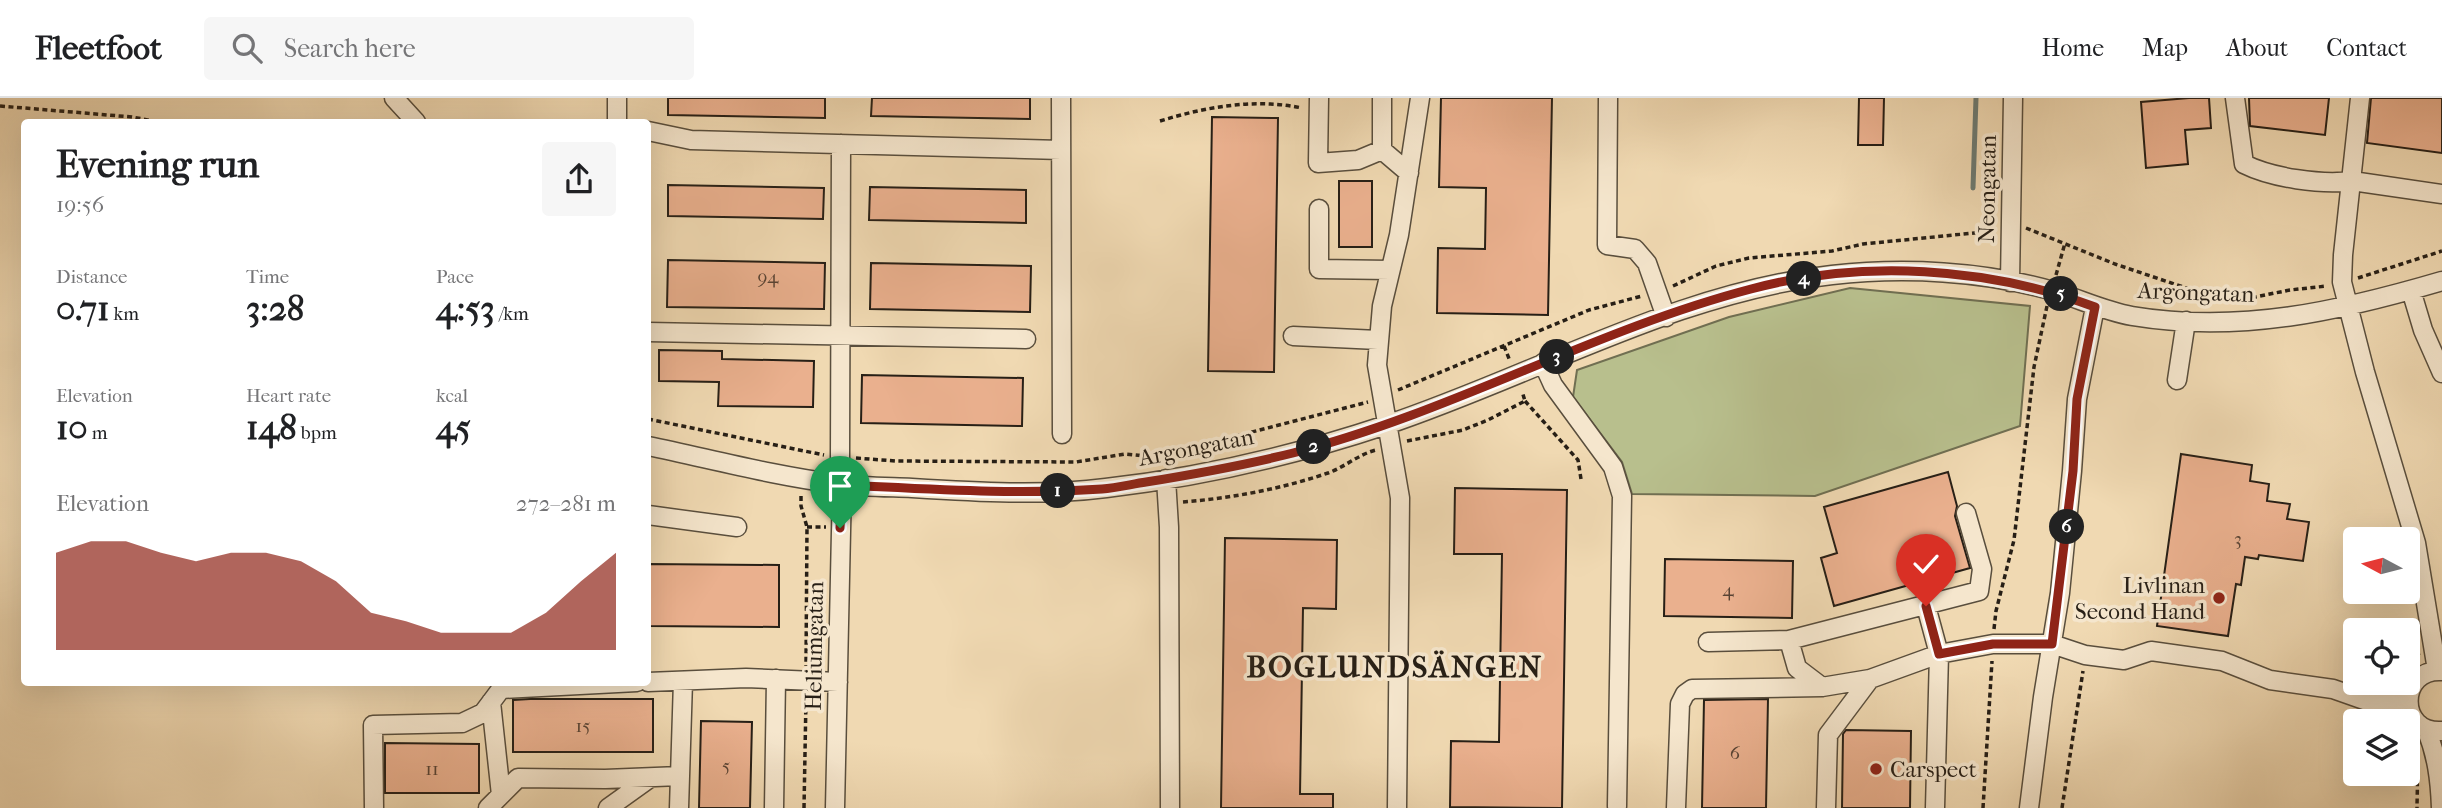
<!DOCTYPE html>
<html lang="en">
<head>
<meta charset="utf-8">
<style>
  body { margin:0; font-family:"IM FELL French Canon",serif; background:#f6f6f6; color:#202124; height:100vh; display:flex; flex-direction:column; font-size:26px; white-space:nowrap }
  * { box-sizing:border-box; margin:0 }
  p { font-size:23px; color:#757577 }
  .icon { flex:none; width:38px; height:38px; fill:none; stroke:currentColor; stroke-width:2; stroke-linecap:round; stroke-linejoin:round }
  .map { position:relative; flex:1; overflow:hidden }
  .panel { position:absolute; left:21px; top:21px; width:630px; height:567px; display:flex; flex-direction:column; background:#fff; border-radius:7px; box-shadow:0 7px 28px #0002 }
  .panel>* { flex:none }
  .needle { width:46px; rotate:277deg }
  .fabs { position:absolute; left:2343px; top:429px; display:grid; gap:14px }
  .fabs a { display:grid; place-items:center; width:77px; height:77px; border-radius:7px; background:#fff; box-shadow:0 7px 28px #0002; font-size:35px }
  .pin { position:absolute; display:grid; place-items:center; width:60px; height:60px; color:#fff; margin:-72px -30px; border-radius:50% 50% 50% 0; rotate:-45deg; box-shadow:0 0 7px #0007 }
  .pin .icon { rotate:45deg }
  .km { position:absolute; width:35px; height:35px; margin:-18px; border-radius:50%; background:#222; color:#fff; font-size:19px; line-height:35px; text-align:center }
  .round { display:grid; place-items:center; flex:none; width:74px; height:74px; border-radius:7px; background:#f6f6f6 }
  .summary { display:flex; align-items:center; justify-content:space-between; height:119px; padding:0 35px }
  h1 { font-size:38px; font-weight:700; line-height:52px }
  .figures { display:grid; grid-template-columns:repeat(3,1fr); gap:10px; height:119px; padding:7px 35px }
  .figures div { display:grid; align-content:center }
  .figures b { font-size:35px; font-weight:700 }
  .figures small { font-size:19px; font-weight:400 }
  .figures p { font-size:19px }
  .chart { height:196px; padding:14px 35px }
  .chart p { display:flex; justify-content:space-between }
  .chart svg { width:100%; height:126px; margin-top:7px; fill:#8f2418; opacity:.7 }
  header { display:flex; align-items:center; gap:42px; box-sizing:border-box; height:98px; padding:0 35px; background:#fff; border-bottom:2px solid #e0e0e0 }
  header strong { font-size:33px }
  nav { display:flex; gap:38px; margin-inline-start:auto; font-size:24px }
  .search { width:490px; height:63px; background:#f6f6f6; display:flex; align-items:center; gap:18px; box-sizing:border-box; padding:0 24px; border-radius:7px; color:#757577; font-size:26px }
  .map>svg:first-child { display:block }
  .green { fill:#b8bf8d; stroke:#706f52; stroke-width:2 }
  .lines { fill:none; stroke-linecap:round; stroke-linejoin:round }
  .stream { stroke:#6d7b73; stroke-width:5 }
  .building { fill:#eab08e; stroke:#271f16; stroke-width:2 }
  .minor-casing { stroke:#594e3d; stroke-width:21 }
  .path { stroke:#271f16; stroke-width:3.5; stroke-dasharray:5 3.5; stroke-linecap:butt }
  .minor { stroke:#f5e6cd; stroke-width:18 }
  .route-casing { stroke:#fff; stroke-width:14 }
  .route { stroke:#8f2418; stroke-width:9 }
  .poi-dot { fill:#8f2418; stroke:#f5e6cd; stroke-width:2.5 }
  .labels { text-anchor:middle; stroke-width:7; stroke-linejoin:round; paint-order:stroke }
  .number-label { font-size:19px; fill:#584334 }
  .street-label { font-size:23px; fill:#271f16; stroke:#f5e6cd }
  .poi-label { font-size:23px; fill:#271f16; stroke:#f5e6cd; text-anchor:end }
  .district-label { font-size:30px; font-weight:bold; letter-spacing:2px; fill:#271f16; stroke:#f5e6cd }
</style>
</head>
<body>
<header>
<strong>Fleetfoot</strong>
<div class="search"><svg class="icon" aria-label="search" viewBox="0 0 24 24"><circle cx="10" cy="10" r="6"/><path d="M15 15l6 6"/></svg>Search here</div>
<nav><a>Home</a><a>Map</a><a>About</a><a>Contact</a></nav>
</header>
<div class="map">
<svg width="2442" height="710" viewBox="0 0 2442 710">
  <rect width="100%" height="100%" fill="#f0d9b2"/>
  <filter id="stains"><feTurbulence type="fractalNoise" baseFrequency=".00286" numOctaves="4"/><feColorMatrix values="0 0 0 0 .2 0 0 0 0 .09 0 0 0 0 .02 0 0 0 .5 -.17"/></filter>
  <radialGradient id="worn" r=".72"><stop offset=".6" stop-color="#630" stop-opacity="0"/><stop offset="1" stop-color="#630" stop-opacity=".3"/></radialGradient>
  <!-- green -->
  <path class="green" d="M1850,190L2030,208L2020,328L1815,398L1632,396L1622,364L1573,299L1577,272L1729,219Z"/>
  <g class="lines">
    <!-- stream -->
    <path class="stream" d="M1973,90L1976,0"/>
  </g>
  <!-- building -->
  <path class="building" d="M668,0H825V20L668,17Z
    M872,0H1030V21L871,18Z
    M1441,0H1552L1548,217L1437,215L1438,150L1485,151L1486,90L1439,89Z
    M1859,0H1884L1883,47H1858Z
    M2189,0H2209L2211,30L2185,32L2188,66L2146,70L2141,4Z
    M2249,0H2329L2325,37L2250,28Z
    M2371,0H2442V55L2367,45Z
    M1212,19L1278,20L1274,274L1208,273Z
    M1339,83H1372V149H1339Z
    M668,87L824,90L823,121L668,118Z
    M870,89L1026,92V125L869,122Z
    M668,162L825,165L824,211L667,209Z
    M871,165L1031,168L1030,214L870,211Z
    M659,252L722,253V261L814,263L813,309L718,308L719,284L659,283Z
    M862,277L1023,280L1022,328L861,325Z
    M2181,356L2252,367L2250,383L2269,386L2267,403L2290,406L2287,421L2309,424L2303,463L2259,457L2258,461L2245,459L2241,487L2236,486L2228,538L2157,528Z
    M1948,374L1957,408L1955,418L1970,470L1834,508L1821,460L1837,455L1824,409Z
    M1455,390L1567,392L1562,710L1450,709L1451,643L1499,644L1502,456H1454Z
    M1225,440L1337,442L1336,511L1303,510L1300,696H1333V710H1221Z
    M1665,461L1793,463L1792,520L1664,518Z
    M648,466L779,467V529L648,528Z
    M530,601H653V654H513V602Z
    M1768,601L1766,710H1702L1704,602Z
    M701,623L752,624L750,710H699Z
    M1846,632L1911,633L1910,710H1842L1843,636Z
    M385,645L479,646V695H385Z"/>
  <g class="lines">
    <!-- minor casing -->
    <g class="minor-casing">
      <path id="minor" d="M394,0L416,24
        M1061,0L1062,336
        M1319,0L1318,65L1358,62L1382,52
        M1382,0V52L1409,75
        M1608,0L1607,147L1635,151L1647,165L1666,219
        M2235,0L2244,66C2272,80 2321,87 2352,83L2442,96
        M2360,0L2343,157L2342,184L2365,274L2416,445L2437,572
        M617,24V0
        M648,33L691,42L1061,52
        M1319,111V171L1390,172
        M2010,184L2013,0
        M2411,192L2423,232L2442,275
        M648,234L1026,241
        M1293,238L1378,242
        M1543,265L1553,287L1613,369L1622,398L1617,708
        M2177,282L2186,223
        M648,348C711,361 774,378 838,386C863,389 888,389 912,390C976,394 1043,398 1106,390C1201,379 1296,357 1386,327C1533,278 1677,194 1832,177C1904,169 1983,173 2053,193C2080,201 2104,213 2132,218C2240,236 2340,213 2442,183
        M1166,381L1169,429L1170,710
        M648,417L737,429
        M1926,508L1939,556L1935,710
        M1789,542L1797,570L1822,589
        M1708,544L1789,542L1979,493L1982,471L1966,415
        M2442,573C2398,570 2397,636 2442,633
        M648,584L746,580L838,584
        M491,604L501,697
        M2426,631C2437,657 2440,682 2441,710
        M374,710L373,627L462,625L483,615L501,591L637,584
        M488,710L518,680L605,681L680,678
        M608,710L650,680
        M679,710L683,583
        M774,710L776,581
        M835,710L842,387L840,359L841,46
        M1397,710L1400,400L1377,267L1382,208L1399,137L1420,0
        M1676,710L1680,606L1685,596L1692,591L1822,589L1870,581L1939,556L1993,546H2052L2085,557L2124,562L2151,553L2222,563L2270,582L2333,591L2370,604L2408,602
        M1826,710L1828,637L1870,581
        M2029,710L2043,599L2060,495L2072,373L2077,301L2095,209"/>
    </g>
    <!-- path -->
    <path class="path" d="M0,8L132,19L159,24
      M1160,23C1205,9 1255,0 1302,10
      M2026,130L2115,166L2207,197L2250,200L2290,192L2327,188
      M2056,177L2065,145
      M2358,180L2442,153
      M1673,188L1716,168L1749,160L1832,153L1863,146L1994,133
      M1504,248L1510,263
      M1398,292L1589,212L1642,198
      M1525,303L1578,362L1581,381
      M648,321L824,357
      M1407,343L1463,332L1488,322L1525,303L1522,293
      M856,360L896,363L1076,364L1125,356L1145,358L1180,355L1198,348L1368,304
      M801,398V408L807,429L806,568
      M1183,404C1232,400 1281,391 1328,375C1345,369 1359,356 1376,352
      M807,429H826
      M1994,531L1996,513L2014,442L2034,269L2047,208
      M2408,558L2420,555
      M2408,651C2420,667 2417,692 2417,710
      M804,710L806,600
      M1983,710L1992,563
      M2062,710L2083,573"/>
    <!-- minor -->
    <use href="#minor" class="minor"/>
  </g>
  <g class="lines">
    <!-- route casing -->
    <g class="route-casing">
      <path id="route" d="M840,430L842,387C929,391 1015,397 1102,391C1117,390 1132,386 1146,384C1195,376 1245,367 1293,355C1450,315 1594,232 1751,191C1862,161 1988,169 2095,209L2077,301L2073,373L2052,546H1993L1939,556L1926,508"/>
    </g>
    <!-- route -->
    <use href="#route" class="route"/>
  </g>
  <!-- markers -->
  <g class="poi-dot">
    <circle cx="2219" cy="500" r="7"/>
    <circle cx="1876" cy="671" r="7"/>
  </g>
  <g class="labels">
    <!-- number labels -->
    <g class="number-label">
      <text x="768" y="185">94</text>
      <text x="2238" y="447">3</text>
      <text x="1728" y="498">4</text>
      <text x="583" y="634">15</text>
      <text x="1735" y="661">6</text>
      <text x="726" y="674">5</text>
      <text x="432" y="677">11</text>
    </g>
    <!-- street labels -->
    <g class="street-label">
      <text transform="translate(1987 91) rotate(-89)" y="8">Neongatan</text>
      <text transform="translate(2196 194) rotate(2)" y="8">Argongatan</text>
      <text transform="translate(1196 349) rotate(-11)" y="8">Argongatan</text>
      <text transform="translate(814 548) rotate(-89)" y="8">Heliumgatan</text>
    </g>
    <!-- poi labels -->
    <g class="poi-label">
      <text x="2205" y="495">Livlinan<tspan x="2205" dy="26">Second Hand</tspan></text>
      <text x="1890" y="679" text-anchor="start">Carspect</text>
    </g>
    <!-- district labels -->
    <g class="district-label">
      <text x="1395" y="579">BOGLUNDSÄNGEN</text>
    </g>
  </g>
  <rect width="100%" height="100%" filter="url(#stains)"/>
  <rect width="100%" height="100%" fill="url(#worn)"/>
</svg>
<div class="fabs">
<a><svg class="needle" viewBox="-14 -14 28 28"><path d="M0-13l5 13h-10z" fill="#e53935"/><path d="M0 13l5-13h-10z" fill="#757577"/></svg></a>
<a><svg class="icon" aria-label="locate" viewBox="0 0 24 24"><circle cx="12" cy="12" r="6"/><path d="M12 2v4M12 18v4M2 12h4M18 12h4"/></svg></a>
<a><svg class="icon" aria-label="layers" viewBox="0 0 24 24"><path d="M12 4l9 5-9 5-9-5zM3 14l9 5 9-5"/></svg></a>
</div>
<div class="pin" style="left:840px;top:430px;background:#1e9e55"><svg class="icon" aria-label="arrive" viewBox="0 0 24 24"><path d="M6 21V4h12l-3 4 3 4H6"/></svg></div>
<div class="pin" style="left:1926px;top:508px;background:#d93025"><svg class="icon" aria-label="check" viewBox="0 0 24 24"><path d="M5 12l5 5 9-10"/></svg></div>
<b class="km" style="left:1058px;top:393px">1</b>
<b class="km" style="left:1314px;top:349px">2</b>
<b class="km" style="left:1557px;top:259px">3</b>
<b class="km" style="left:1804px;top:181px">4</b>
<b class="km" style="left:2061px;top:196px">5</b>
<b class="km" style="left:2067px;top:429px">6</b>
<section class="panel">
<div class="summary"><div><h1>Evening run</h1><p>19:56</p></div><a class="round"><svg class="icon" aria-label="share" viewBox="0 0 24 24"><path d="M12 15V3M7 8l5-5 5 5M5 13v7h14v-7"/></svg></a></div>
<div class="figures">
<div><p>Distance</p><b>0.71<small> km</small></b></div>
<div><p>Time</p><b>3:28</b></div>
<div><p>Pace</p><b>4:53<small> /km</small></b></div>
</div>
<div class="figures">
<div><p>Elevation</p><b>10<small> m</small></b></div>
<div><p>Heart rate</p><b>148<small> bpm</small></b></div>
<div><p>kcal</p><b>45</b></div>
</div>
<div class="chart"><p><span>Elevation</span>272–281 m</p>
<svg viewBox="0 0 160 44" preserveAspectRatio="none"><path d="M0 44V10L10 6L20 6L30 10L40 13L50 10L60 10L70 13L80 20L90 31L100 34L110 38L120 38L130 38L140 31L150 20L160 10V44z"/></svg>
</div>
</section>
</div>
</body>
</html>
